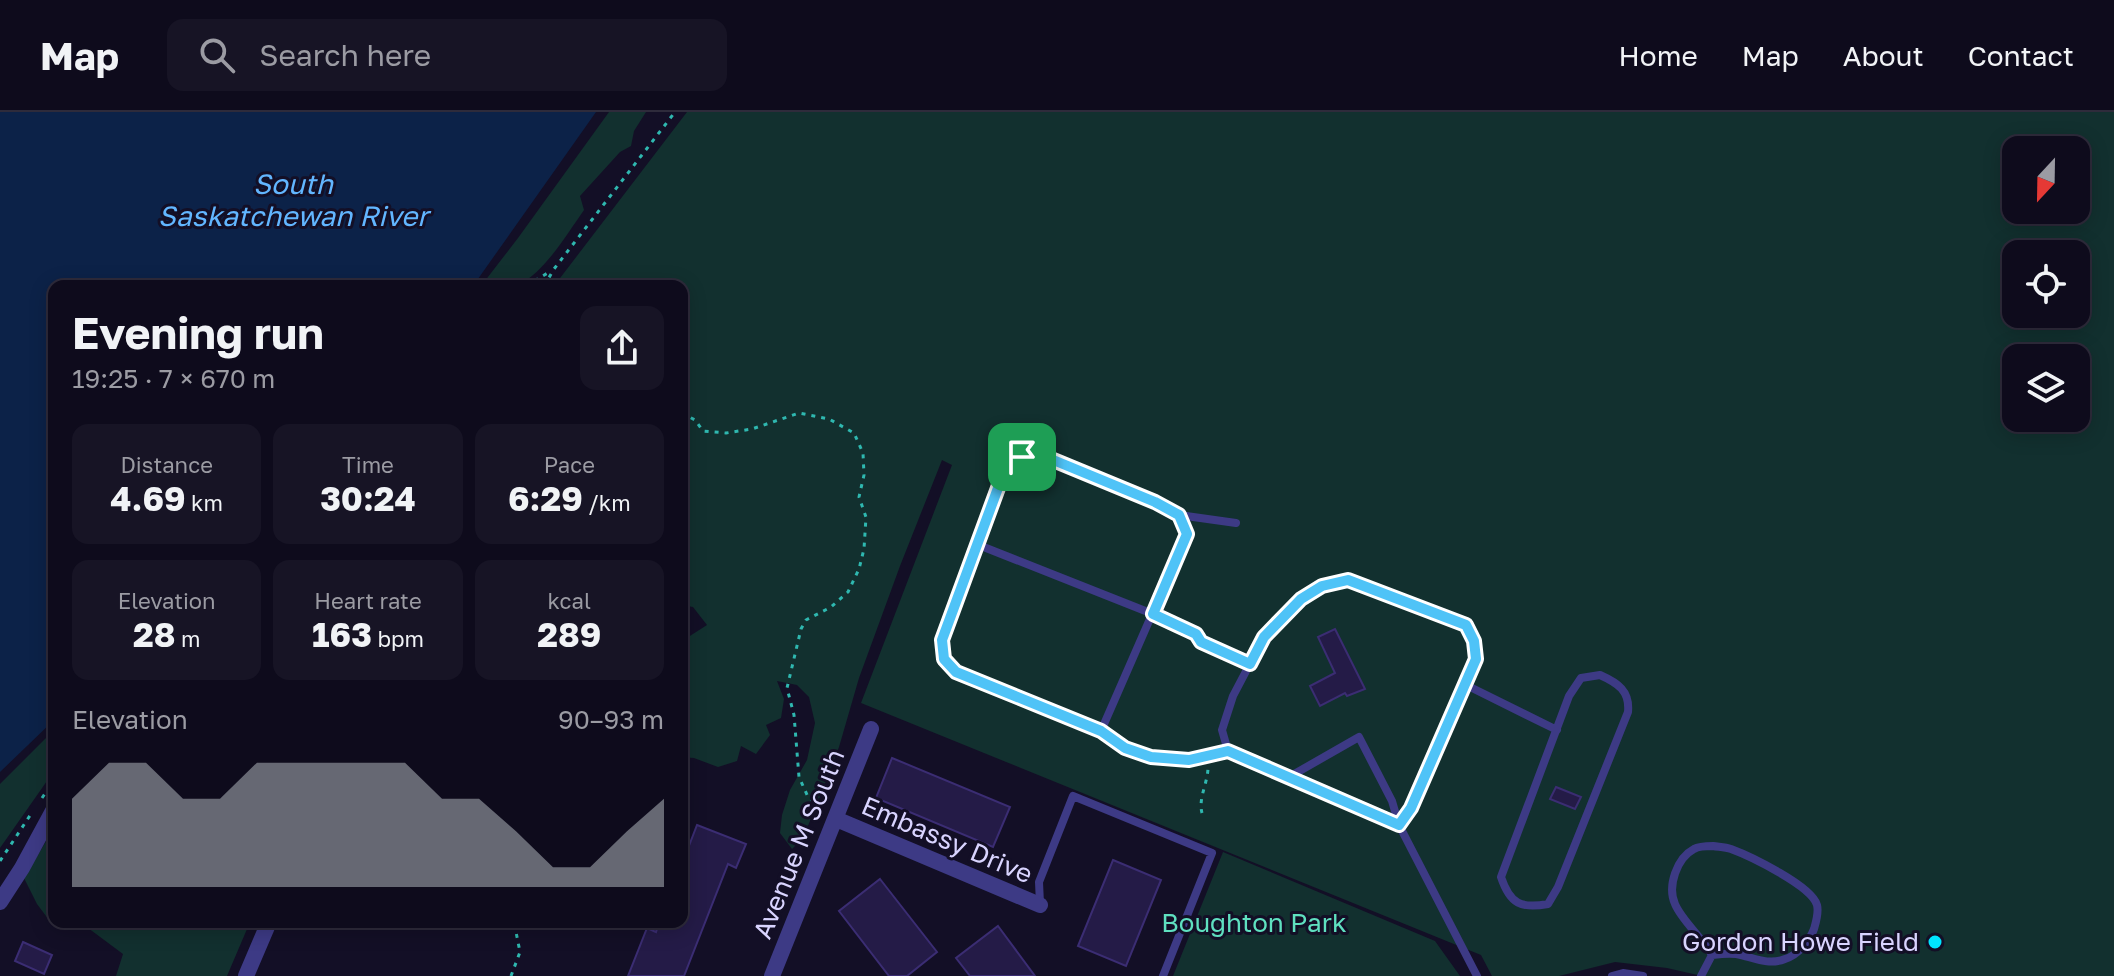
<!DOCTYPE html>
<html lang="en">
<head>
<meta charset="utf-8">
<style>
  body { margin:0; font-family:"Golos Text",sans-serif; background:#171425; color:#f1f3f6; height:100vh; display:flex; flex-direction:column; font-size:30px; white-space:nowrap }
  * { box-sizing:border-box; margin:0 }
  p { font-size:26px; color:#9b9ba3 }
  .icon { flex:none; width:44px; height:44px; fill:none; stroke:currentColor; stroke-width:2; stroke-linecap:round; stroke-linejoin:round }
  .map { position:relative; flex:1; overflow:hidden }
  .details { position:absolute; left:48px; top:168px; width:640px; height:648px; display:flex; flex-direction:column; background:#0e0b1c; border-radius:16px; box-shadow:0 4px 20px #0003,0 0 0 2px #2e2b3b }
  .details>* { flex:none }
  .needle { width:52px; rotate:202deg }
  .buttons { position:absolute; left:2002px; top:24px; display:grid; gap:16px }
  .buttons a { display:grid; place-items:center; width:88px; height:88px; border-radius:16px; background:#0e0b1c; box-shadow:0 4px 20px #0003,0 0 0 2px #2e2b3b; font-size:40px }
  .pin { position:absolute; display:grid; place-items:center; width:68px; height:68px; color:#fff; margin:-34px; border-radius:16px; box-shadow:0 4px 12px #0006 }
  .round { display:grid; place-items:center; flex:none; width:84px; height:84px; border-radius:16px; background:#171425 }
  .headline { display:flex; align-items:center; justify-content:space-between; height:136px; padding:0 24px }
  h1 { font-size:44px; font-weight:700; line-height:60px }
  .stats { display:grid; grid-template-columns:repeat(3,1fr); gap:12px; height:136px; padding:8px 24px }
  .stats div { display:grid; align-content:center; border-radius:16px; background:#171425; text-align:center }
  .stats b { font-size:34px; font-weight:700 }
  .stats small { font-size:22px; font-weight:400 }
  .stats p { font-size:22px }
  .chart { height:224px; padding:16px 24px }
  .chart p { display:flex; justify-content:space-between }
  .chart svg { width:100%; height:144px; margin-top:8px; fill:#8c9099; opacity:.7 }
  header { display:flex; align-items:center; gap:48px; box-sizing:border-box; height:112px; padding:0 40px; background:#0e0b1c; border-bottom:2px solid #2e2b3b }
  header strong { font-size:38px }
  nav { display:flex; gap:44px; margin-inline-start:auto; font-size:28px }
  .search { width:560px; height:72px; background:#171425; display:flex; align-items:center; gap:20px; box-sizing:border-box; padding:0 28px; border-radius:16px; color:#9b9ba3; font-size:30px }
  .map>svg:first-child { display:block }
  .green { fill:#12302f; fill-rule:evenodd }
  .water { fill:#0c2248 }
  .building { fill:#241b47; stroke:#3b2d73; stroke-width:2 }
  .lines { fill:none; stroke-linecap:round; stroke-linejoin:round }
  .path { stroke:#2fb8b0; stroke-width:3; stroke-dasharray:4 6; stroke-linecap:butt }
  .lane { stroke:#3d3a85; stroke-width:8 }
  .street { stroke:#3d3a85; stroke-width:16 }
  .route-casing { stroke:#fff; stroke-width:16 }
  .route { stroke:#4fc3f7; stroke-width:10 }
  .poi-dot { fill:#00e5ff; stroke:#130f26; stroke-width:3 }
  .labels { text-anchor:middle; stroke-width:6; stroke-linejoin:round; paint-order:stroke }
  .street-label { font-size:26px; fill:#d9d4ff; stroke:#130f26 }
  .park-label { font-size:26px; fill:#5fe0c0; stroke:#130f26 }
  .poi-label { font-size:26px; fill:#d9d4ff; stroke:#130f26; text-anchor:end }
  .water-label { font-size:28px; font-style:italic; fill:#62b6ff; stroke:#130f26 }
</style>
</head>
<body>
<header>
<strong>Map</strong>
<div class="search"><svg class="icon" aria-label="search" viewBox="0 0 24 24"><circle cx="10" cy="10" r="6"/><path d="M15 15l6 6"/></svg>Search here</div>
<nav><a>Home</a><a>Map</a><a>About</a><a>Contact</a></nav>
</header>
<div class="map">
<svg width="2114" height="864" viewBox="0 0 2114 864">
  <rect width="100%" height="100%" fill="#130f26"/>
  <!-- green -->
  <path class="green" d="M609,0H646L634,19L631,34L620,40L580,84L584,98C567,122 545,160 518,173C509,177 491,174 481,174L518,126Z
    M687,0H2114V864H1702L1667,856L1615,850L1559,864H1492L1481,843L861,591L952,353L942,348L900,454L859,566L839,635L823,677L803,726L792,737L780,721L782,703L790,678L807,648L815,611L809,585L797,573L777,569L784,587L781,606L766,613L770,623L756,642L741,634L737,649L718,655L694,646L682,645V529L707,513L693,495L682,493V174H554ZM2016,38H2076V98H2016ZM2016,142H2076V202H2016ZM2016,246H2076V306H2016Z
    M54,618V659L0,736V672Z
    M54,716V809L49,808L37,792L24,766Z
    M1223,740L1435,829L1460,864H1173Z
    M63,810H250L227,864H116L123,842L84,813Z"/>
  <!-- water -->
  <path class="water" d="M0,0H596L473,174H54V608L0,660Z"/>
  <!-- building -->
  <path class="building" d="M1335,517L1365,577L1347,584L1345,581L1320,594L1310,574L1335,561L1318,525Z
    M892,646L1010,695L993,735L876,686Z
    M1556,675L1581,685L1575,697L1550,687Z
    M697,713L746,732L736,756L728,752L684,864H628L647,816L656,820L659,810H682V752Z
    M1113,748L1161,768L1126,854L1078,834Z
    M880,767L937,840L907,864H889L839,799Z
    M998,814L1035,864H970L956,846Z
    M23,830L52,843L44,862L15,849Z"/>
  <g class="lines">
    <!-- path -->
    <path class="path" d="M526,174L551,159
      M544,174L554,157L675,0
      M682,301L695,308L703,319L726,321L752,317L799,301L829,307L854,321L863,341L864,363L859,385L866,405L864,437L859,457L848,480L831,495L806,508L801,517L787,576L794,603L799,665L808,685L821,696
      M1162,506L1196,522L1201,530L1239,547
      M42,686L54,669
      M1202,701C1198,686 1208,671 1208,655
      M0,749L31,702
      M511,864L520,840L514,810"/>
    <!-- lane -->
    <path class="lane" d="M976,432L1153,502
      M1600,563C1618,571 1630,579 1628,600L1558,775L1548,792C1521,797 1510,792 1501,765L1569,584L1581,566Z
      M1466,573L1557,618
      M1101,619L1187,422L1179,403
      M1228,639L1222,618L1233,584L1264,525L1301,487L1322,474L1348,468L1466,513L1474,529L1476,547L1411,696L1399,713L1228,639L1189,648L1151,645L1125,636L1101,619L956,560L944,547L942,528L1005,357L1022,345H1046L1155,390L1179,403L1236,411
      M1289,665L1359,625L1392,689L1399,713L1477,864
      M1713,734C1719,735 1725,735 1731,737C1750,744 1812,774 1817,793C1819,801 1816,810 1814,817C1809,830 1798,843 1785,847C1767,854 1753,845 1736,842C1729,841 1720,842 1712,843C1702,825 1682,809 1675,792C1667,774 1677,746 1694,737C1699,734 1707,734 1713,734Z
      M1040,792L1039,770L1073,684L1212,741L1163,864
      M1612,864L1623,861L1643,864
      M1701,864L1712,843"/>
    <!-- street -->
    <path class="street" d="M836,707L1040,793
      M0,790L22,756L54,697
      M246,864L269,810
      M772,864L871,617"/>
  </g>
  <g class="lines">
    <!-- route casing -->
    <g class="route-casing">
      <path id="route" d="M1022,345H1046L1155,390L1179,403L1187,422L1153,502L1196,522L1201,530L1250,552L1264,525L1301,487L1322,474L1348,468L1466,513L1474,529L1476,547L1411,696L1399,713L1228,639L1189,648L1151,645L1125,636L1101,619L956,560L944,547L942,528L1005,357Z"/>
    </g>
    <!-- route -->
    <use href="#route" class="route"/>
  </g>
  <!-- markers -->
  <circle class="poi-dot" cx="1935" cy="830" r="8"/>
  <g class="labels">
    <!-- street labels -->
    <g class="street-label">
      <text transform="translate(947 728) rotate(23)" y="9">Embassy Drive</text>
      <text transform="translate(799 732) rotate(-68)" y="9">Avenue M South</text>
    </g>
    <!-- park labels -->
    <g class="park-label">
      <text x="1254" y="820">Boughton Park</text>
    </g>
    <!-- poi labels -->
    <g class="poi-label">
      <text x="1919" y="839">Gordon Howe Field</text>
    </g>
    <!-- water labels -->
    <g class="water-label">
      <text x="293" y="82">South<tspan x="293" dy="32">Saskatchewan River</tspan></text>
    </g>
  </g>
</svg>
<div class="buttons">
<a><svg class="needle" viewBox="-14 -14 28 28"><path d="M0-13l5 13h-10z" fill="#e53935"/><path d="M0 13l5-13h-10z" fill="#9b9ba3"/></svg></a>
<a><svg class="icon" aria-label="locate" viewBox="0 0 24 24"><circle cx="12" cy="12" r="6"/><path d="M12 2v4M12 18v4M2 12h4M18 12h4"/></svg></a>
<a><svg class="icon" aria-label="layers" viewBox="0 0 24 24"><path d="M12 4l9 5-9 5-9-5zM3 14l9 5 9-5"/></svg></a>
</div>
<div class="pin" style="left:1022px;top:345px;background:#1e9e55"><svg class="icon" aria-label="arrive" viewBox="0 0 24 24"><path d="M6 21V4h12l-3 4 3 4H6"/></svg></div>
<section class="details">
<div class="headline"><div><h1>Evening run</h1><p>19:25 · 7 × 670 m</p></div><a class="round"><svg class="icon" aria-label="share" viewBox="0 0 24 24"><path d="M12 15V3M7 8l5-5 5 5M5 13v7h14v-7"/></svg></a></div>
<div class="stats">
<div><p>Distance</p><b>4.69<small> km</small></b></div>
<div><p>Time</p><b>30:24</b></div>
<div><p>Pace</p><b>6:29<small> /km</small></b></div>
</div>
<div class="stats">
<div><p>Elevation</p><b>28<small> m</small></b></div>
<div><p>Heart rate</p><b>163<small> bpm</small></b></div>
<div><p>kcal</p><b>289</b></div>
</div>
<div class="chart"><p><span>Elevation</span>90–93 m</p>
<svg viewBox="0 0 160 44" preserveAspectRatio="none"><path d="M0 44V17L10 6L20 6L30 17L40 17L50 6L60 6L70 6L80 6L90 6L100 17L110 17L120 27L130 38L140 38L150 27L160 17V44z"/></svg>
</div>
</section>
</div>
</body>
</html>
